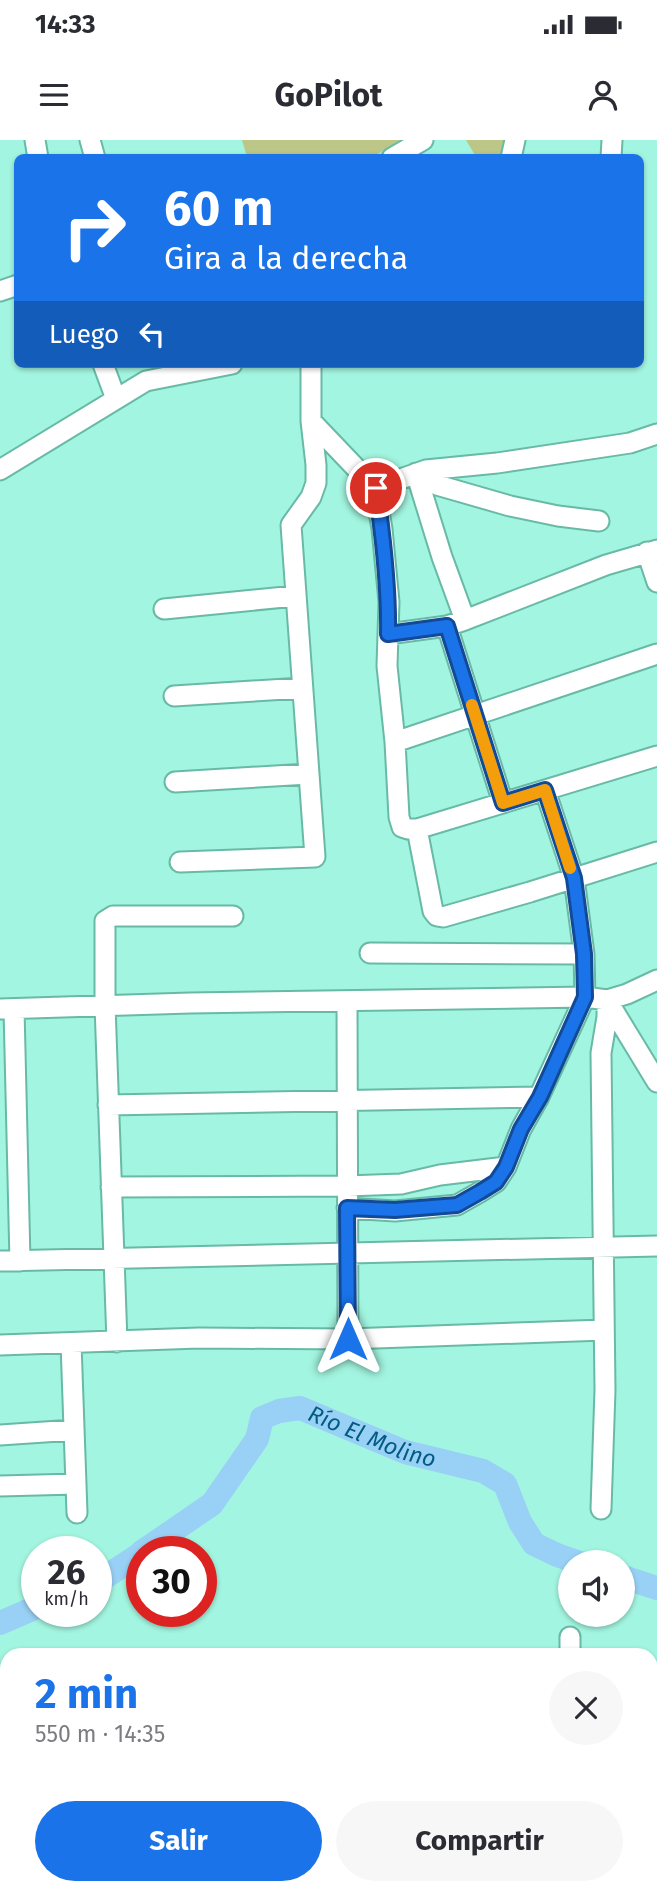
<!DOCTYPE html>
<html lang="es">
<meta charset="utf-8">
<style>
:root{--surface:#fff;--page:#f7f7f7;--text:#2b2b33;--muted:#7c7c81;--accent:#1a73e8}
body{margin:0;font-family:"Fira Sans",sans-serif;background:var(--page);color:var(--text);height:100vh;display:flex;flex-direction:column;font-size:26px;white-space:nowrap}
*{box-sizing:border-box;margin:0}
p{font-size:23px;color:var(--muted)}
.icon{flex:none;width:38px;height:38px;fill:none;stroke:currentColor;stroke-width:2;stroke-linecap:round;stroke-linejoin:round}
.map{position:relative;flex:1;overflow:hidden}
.details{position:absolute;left:0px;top:1508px;width:658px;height:247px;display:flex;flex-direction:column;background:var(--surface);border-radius:21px 21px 0 0;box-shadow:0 2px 5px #0004}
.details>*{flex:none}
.banner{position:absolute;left:14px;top:14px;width:630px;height:214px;border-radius:10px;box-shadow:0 2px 5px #0004;background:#1a73e8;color:#fff;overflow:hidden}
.controls{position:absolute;left:558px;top:1410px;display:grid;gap:14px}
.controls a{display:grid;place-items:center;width:77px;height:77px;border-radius:50%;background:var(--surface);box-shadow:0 2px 5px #0004;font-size:35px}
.speed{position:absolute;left:21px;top:1396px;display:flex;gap:14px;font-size:35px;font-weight:700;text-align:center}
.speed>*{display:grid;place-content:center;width:91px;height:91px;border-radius:50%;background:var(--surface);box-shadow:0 2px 5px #0004;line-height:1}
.speed small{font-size:18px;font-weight:400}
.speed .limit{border:10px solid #d22;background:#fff;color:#111}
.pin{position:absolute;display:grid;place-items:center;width:60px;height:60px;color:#fff;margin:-30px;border:4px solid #fff;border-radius:50%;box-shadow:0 2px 7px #0007}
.me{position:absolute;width:77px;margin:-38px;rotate:0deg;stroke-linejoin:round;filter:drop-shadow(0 0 5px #0008)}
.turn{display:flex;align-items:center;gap:24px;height:147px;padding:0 35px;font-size:32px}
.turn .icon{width:91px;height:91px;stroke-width:2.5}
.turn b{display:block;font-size:49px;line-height:60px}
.then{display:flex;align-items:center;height:66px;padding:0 35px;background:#0003;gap:14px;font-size:26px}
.round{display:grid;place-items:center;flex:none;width:74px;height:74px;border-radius:37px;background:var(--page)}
.headline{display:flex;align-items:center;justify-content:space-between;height:119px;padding:0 35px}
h1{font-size:42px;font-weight:700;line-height:52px;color:var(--accent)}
.button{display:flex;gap:14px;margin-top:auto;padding:14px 35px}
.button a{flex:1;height:80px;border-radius:42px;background:var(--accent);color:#fff;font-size:28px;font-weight:700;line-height:80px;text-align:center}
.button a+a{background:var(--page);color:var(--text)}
.status{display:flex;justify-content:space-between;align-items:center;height:49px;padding:0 35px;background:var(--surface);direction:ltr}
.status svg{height:19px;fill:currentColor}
header{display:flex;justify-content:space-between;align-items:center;height:91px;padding:0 35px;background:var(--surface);font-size:32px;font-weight:700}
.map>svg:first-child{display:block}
.green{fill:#bbc687}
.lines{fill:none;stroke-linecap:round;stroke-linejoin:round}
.river{stroke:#98d1f5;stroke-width:24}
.minor-casing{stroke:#68baa6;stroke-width:23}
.minor{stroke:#fff;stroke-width:19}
.route-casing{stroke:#114b97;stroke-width:18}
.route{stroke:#1a73e8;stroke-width:12}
.slow{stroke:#f59e0b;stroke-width:12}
.labels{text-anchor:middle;stroke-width:5;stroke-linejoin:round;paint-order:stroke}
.water-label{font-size:23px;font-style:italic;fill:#035b82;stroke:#beffee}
</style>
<div class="status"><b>14:33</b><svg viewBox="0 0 49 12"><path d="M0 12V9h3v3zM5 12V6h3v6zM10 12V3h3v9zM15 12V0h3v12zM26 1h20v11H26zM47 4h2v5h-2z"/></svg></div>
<header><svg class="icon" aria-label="menu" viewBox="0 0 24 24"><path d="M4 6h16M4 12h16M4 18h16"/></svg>GoPilot<svg class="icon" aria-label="person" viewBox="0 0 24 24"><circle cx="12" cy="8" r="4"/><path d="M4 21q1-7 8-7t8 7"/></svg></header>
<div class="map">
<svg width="657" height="1755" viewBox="0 0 657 1755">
<rect width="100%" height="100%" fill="#a2f5e0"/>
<path class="green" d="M242,0H400L373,17H247Z
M466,0H505L502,17H476Z"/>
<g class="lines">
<g class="river">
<path id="s1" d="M142,1412L212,1364L257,1299L262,1278L279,1271L300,1268L405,1312L483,1331L505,1344L520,1382L534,1404L557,1415L580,1423"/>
<path d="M623,1437L657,1448"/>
<path d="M96,1443L142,1413"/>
<path d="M0,1483L37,1467"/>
</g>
<g class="minor-casing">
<path id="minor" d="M35,0L38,18
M90,0L95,18
M392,18L423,0
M511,18L515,0
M611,18L612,0
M0,151L18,145
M103,224L116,259
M311,281L375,348L382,389L389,462L387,526L395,602L399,677L402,687L408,689H417L657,616
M0,330L146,241L232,224
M426,330L437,345L510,366L558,376L599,381
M416,333L442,417L465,480
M375,348L426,330L497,323L630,303L657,294
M647,412L657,442
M164,469L295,456
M447,486L503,663
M388,494L447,486L465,480L606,425L657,410
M174,556L302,548
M395,602L657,514
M175,642L308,634
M417,689L433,771L437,776L443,777L530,752L657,712
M180,722L315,717L291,385L311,357L316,343V325L311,281V224
M370,813L584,814
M607,860L657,942
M347,861L348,1199
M0,869L190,863L585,857L607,860L627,854L657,840
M14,869L20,1121
M108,965L539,957
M111,1047L347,1046L401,1044L440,1035L506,1027
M347,1068L395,1071L457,1065L480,1052L496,1042L506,1027L521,989L539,957L585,857L584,814L574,738L545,650
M0,1121L657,1106
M117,1202L105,865V781L113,776H233
M71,1203L77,1373
M0,1205L199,1198L348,1199L604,1190
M0,1295L74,1290
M0,1346L76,1344
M601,1369L605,1250L601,913L607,877V860
M570,1497V1516
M651,1650L657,1649
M563,1755L564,1748"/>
</g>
<use href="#minor" class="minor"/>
</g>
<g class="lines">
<g class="route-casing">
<path id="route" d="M348,1199L347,1068L395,1070L457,1065L480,1052L496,1042L506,1027L521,989L540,957L585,857L584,814L574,738L545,650L503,663L447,486L388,494C389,445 383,396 376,348"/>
</g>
<use href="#route" class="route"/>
<path class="slow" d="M472,565L503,663L545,650L570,728"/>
</g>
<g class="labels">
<g class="water-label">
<text dy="8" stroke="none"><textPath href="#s1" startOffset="303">Río El Molino</textPath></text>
</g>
</g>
</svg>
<div class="controls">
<a><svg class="icon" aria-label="sound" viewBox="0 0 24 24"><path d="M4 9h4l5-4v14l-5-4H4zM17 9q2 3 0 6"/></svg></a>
</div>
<div class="speed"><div>26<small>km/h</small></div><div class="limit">30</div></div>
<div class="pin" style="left:376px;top:348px;background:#d93025"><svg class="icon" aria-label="arrive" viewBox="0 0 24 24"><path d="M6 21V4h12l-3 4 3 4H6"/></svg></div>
<svg class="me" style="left:348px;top:1199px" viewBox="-20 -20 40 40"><path d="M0-17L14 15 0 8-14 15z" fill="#1a73e8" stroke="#fff" stroke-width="4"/></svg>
<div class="banner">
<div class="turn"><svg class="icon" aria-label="right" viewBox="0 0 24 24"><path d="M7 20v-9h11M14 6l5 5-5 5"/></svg><div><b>60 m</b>Gira a la derecha</div></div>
<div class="then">Luego<svg class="icon" aria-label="left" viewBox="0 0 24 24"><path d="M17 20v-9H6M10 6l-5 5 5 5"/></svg></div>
</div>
<section class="details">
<div class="headline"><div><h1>2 min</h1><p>550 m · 14:35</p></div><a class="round"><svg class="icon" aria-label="close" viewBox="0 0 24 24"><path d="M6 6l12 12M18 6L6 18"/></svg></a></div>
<div class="button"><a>Salir</a><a>Compartir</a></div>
</section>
</div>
